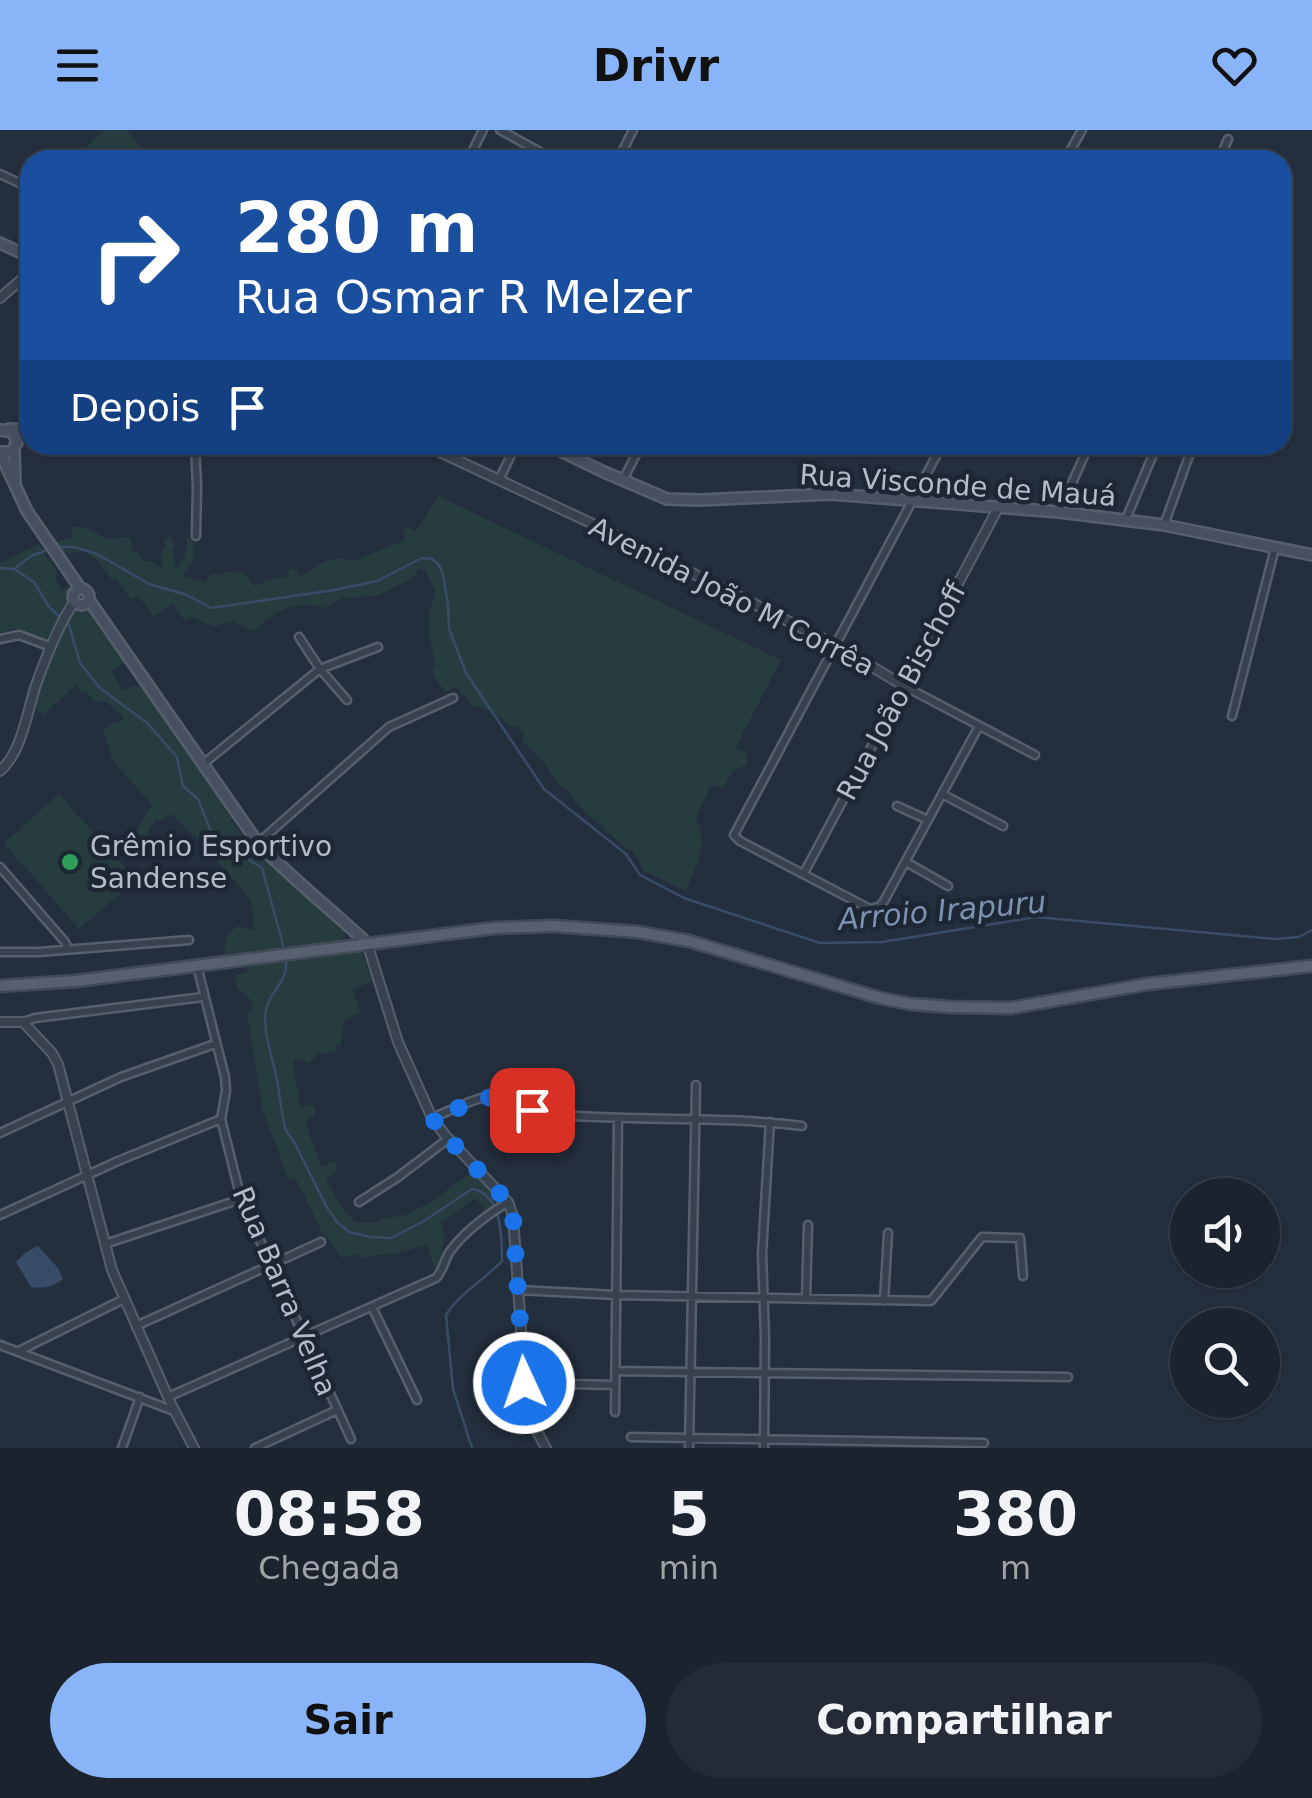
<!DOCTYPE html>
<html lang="pt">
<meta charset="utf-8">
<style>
:root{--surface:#1b232e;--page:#242b36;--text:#f1f3f6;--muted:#a0a4aa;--line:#39404a;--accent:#8ab4f8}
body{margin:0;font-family:"DejaVu Sans",sans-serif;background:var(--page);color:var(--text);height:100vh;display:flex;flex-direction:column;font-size:38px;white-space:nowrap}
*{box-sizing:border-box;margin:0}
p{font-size:32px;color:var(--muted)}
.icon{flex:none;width:55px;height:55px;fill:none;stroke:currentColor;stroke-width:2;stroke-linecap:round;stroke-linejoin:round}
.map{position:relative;height:1318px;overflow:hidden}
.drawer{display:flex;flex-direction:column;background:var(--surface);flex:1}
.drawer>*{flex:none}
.guide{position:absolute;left:20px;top:20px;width:1272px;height:305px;border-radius:30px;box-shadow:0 2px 8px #0004,0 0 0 2px var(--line);background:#1a4fa0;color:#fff;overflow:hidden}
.fabs{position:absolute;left:1170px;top:1048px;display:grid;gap:20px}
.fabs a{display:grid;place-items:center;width:110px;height:110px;border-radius:50%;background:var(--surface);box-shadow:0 2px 8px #0004,0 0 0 2px var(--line);font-size:50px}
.pin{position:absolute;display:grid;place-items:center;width:85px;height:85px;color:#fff;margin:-42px;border-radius:20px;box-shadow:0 5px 15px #0006}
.me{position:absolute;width:110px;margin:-55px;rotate:357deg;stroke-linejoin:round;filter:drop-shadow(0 0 8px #0008)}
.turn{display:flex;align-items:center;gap:35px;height:210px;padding:0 50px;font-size:45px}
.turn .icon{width:130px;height:130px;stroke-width:2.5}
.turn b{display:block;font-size:70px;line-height:85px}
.then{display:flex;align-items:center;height:95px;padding:0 50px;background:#0003;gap:20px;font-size:38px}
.eta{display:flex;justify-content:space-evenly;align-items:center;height:170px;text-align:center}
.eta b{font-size:60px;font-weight:600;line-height:70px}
.cta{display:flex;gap:20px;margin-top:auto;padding:20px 50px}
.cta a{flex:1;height:115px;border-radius:60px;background:var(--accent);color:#111;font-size:40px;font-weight:600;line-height:115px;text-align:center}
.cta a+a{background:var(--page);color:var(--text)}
header{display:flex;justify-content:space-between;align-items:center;height:130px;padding:0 50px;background:var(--accent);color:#111;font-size:45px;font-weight:600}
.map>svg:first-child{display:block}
.green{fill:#263c3f}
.water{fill:#394c67}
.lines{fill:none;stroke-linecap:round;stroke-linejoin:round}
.stream{stroke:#394c67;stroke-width:2.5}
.minor-casing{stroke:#565f6c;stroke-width:11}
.tertiary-casing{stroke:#565f6c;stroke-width:12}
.secondary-casing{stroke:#565f6c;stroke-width:14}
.primary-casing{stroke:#414a57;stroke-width:15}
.minor{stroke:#38414e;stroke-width:6}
.tertiary{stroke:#38414e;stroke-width:8}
.secondary{stroke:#465061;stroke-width:9}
.primary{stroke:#56606e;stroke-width:10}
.route{stroke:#1a73e8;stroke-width:18;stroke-dasharray:0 32.4}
.leisure-dot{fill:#2e9e5b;stroke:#1d2633;stroke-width:4}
.labels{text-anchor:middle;stroke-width:9;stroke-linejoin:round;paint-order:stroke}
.street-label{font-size:28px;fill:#b4bcc9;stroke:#1d2633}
.poi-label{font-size:28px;fill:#b4bcc9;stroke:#1d2633;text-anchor:start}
.water-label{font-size:30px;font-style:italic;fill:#7c92b1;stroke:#1d2633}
</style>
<header><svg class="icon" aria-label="menu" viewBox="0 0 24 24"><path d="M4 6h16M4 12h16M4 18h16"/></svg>Drivr<svg class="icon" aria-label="heart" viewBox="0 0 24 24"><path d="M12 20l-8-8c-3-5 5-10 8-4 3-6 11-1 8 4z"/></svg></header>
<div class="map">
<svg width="1312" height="1318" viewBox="0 0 1312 1318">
<rect width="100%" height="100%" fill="#242f3e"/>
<path class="green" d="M104,0H126L152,30H72Z
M438,366L781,530L736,617L747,623V634L731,643L724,658L710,656L696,689C709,713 695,738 686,761L644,741L633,721L625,718L583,680L571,664L557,653L540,627L522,611L524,604L517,597L510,596L494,582L473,576L456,557L445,562L435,547L432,537L436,536C429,509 425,488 436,461L425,440L419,439L413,448L377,466L342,468L326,478C290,469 280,480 253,501L231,491L214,497L192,487L185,491L172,473L154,486L138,466L131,469L116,449L112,450L98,431L84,421L63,424L55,412L71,408L73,397C93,395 96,408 111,409C117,409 122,407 128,407L132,412V421L138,422L144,431L152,432L163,439L160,423L165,418L164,409L170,407L175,415L172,419L175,429V438L184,429L188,407L194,411L193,433L182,446L205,452L209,445L215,443L220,445L226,442L243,441L254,456L269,450L287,447L289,440L294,438L300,446C320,436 328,423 353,431L400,412L406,406L403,401L407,397L413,401L417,400Z
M39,414L58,444L55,447L61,460L68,457V468L46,510L15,498L0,503V433Z
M85,479L93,486L125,532L111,541L122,560L141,554L235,687L231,690C244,709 261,727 278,742C298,759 339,780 346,806L336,811L225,824C223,810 227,804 238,796L254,800L252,776L249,768L199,710L171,684L163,690H156L149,700L147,708L143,711L136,703L147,681L153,676L113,631L103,600L113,593L121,592L124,588C120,582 112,578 107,572L93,571L87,562L82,564L76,555L43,585L34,576C46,544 55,510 74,482Z
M59,664L136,750L79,799L4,713Z
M360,819L373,851L353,859L360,882L344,891L341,915H336L335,922L318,924L308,933L294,929C293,947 299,960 300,977L314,975L316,979L314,985L305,991L321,1037L334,1031L337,1036L336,1042L326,1049L345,1082L356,1092L373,1093L382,1089L405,1085L429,1073L472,1042L503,1073L486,1081L475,1068L441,1093L445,1110C438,1121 445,1134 435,1145L428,1114L399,1123L374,1125L362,1129L356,1124L342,1128L322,1102L297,1051L288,1048L263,982L247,883L253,881C253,869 248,866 238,860L235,846L247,842V832Z"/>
<path class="water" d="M38,1116L58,1138L63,1149C52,1157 45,1159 31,1157L16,1132L25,1123Z"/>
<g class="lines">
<path class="stream" d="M57,417H74L97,424L149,454L187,465L211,478L334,460L377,451L422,428L432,429L439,435L443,445L448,475L449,499L466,543L544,659L626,724L640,745L684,768L820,813L882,812L1036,787L1274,809L1299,807L1312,800
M0,438L14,439L34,452L49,477L69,495L80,533L100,558L147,593L177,627L183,656L198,669L210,699L220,711L262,738L285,822
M14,439L31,426L50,419
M286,830C288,854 270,859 266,880C262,903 273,927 277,950C280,965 281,982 285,997C287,1005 288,1004 293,1010L326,1076L337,1092L349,1102L371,1107L391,1108L424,1091L472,1059C502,1063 502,1108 502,1131C484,1150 460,1163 446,1185L453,1259L472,1318"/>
<g class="minor-casing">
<path id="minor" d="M500,0L555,30
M468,30L483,0
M618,30L633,0
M1065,30L1082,0
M1219,30L1228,9
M0,44L30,58
M195,315L197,357L196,406
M942,315L734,705L740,711L870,779L880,776L884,771L979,596
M499,350L516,315
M623,350L641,315
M1059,382L1089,315
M1126,389L1157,315
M1164,395L1189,326L1195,315
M299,507L320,539L347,570
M0,509L19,505L51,517
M1232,586L1275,418
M203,634L320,539L378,517
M942,664L1003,696
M897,676L928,690
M258,713L389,597L453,568
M906,732L948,756
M0,737L65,812L68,819
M804,743L904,556L1035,625
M0,822H39L189,810
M197,836L225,947L226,961L221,989L241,1069L351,1309
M23,892L35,888L203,867
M432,988C452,980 477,966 498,965C515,965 530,982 548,984C633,992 718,985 802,996
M0,1003L121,947L215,914
M359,1072L398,1047L448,1009
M0,1085L118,1031L221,989
M105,1114L241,1069
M519,1160L616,1165L931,1171L982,1107L1020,1108L1023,1146
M806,1169L808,1095
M884,1171L888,1103
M372,1177L417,1270
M136,1196L321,1112
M0,1215L174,1281
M19,1221L124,1169
M615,1241L1068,1247
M525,1253L615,1255
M168,1267L436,1148C444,1140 444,1129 451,1120C466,1100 487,1085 508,1072
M615,1282L618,988
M631,1307L984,1313
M122,1318L140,1267
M255,1318L337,1280
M689,1318L696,955
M764,1318L765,1207L762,1124L770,992"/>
</g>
<g class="tertiary-casing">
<path id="tertiary" d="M0,168L30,142
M425,315L612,403L836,515L904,556L998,378
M0,641C23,621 27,580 37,552C47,524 58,496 74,472
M367,813L398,912L432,988L445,1005L508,1072L513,1086L526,1270L532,1292L546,1318
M0,892H23L52,923L58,934L112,1140L171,1274L194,1318"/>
</g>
<g class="secondary-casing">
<path id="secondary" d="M0,113L30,127
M9,299L30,300
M0,300L13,302L17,313L11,322H0
M548,315L604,342L667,369L700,370L831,364L1059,382L1164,395L1312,425
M14,320L15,353
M0,323L27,381L80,458
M73 467a8 8 0 1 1 16 0a8 8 0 1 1-16 0Z
M89,470L258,713C292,749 331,779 367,813"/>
</g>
<g class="primary-casing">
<path id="primary" d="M0,856L76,851L494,798L554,796L638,802L689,811L880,868L910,874L950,877L1011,878L1148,854L1312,836"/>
</g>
<use href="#minor" class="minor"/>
<use href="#tertiary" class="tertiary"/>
<use href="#secondary" class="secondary"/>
<use href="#primary" class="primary"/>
</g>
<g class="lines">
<path class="route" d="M524,1253L513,1086L508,1072L445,1005L432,988L482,969L500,965L532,980"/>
</g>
<circle class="leisure-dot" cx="70" cy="732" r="10"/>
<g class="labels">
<g class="street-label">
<text transform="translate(958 355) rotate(4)" y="10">Rua Visconde de Mauá</text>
<text transform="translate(732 466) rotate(27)" y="10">Avenida João M Corrêa</text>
<text transform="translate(901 561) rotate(-62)" y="10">Rua João Bischoff</text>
<text transform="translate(285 1161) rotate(67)" y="10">Rua Barra Velha</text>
</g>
<g class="poi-label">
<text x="90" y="726">Grêmio Esportivo<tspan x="90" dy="32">Sandense</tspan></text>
</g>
<g class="water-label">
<text transform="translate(942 781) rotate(-5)" y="10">Arroio Irapuru</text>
</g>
</g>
</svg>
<div class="fabs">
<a><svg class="icon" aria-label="sound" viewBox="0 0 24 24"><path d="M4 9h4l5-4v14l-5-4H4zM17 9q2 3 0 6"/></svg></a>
<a><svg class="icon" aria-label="search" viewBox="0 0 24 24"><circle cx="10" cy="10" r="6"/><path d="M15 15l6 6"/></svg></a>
</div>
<div class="pin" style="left:532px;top:980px;background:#d93025"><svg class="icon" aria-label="arrive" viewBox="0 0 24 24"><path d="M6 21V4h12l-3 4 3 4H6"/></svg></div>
<svg class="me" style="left:524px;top:1253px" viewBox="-20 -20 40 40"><circle r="17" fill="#1a73e8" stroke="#fff" stroke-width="3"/><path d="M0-11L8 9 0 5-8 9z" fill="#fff"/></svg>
<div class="guide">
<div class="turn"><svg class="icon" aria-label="right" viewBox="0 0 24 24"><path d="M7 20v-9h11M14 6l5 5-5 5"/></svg><div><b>280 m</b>Rua Osmar R Melzer</div></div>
<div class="then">Depois<svg class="icon" aria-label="arrive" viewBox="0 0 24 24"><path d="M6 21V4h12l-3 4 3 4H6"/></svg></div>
</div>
</div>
<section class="drawer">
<div class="eta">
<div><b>08:58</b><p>Chegada</p></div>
<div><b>5</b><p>min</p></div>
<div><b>380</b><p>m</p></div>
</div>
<div class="cta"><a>Sair</a><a>Compartilhar</a></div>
</section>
